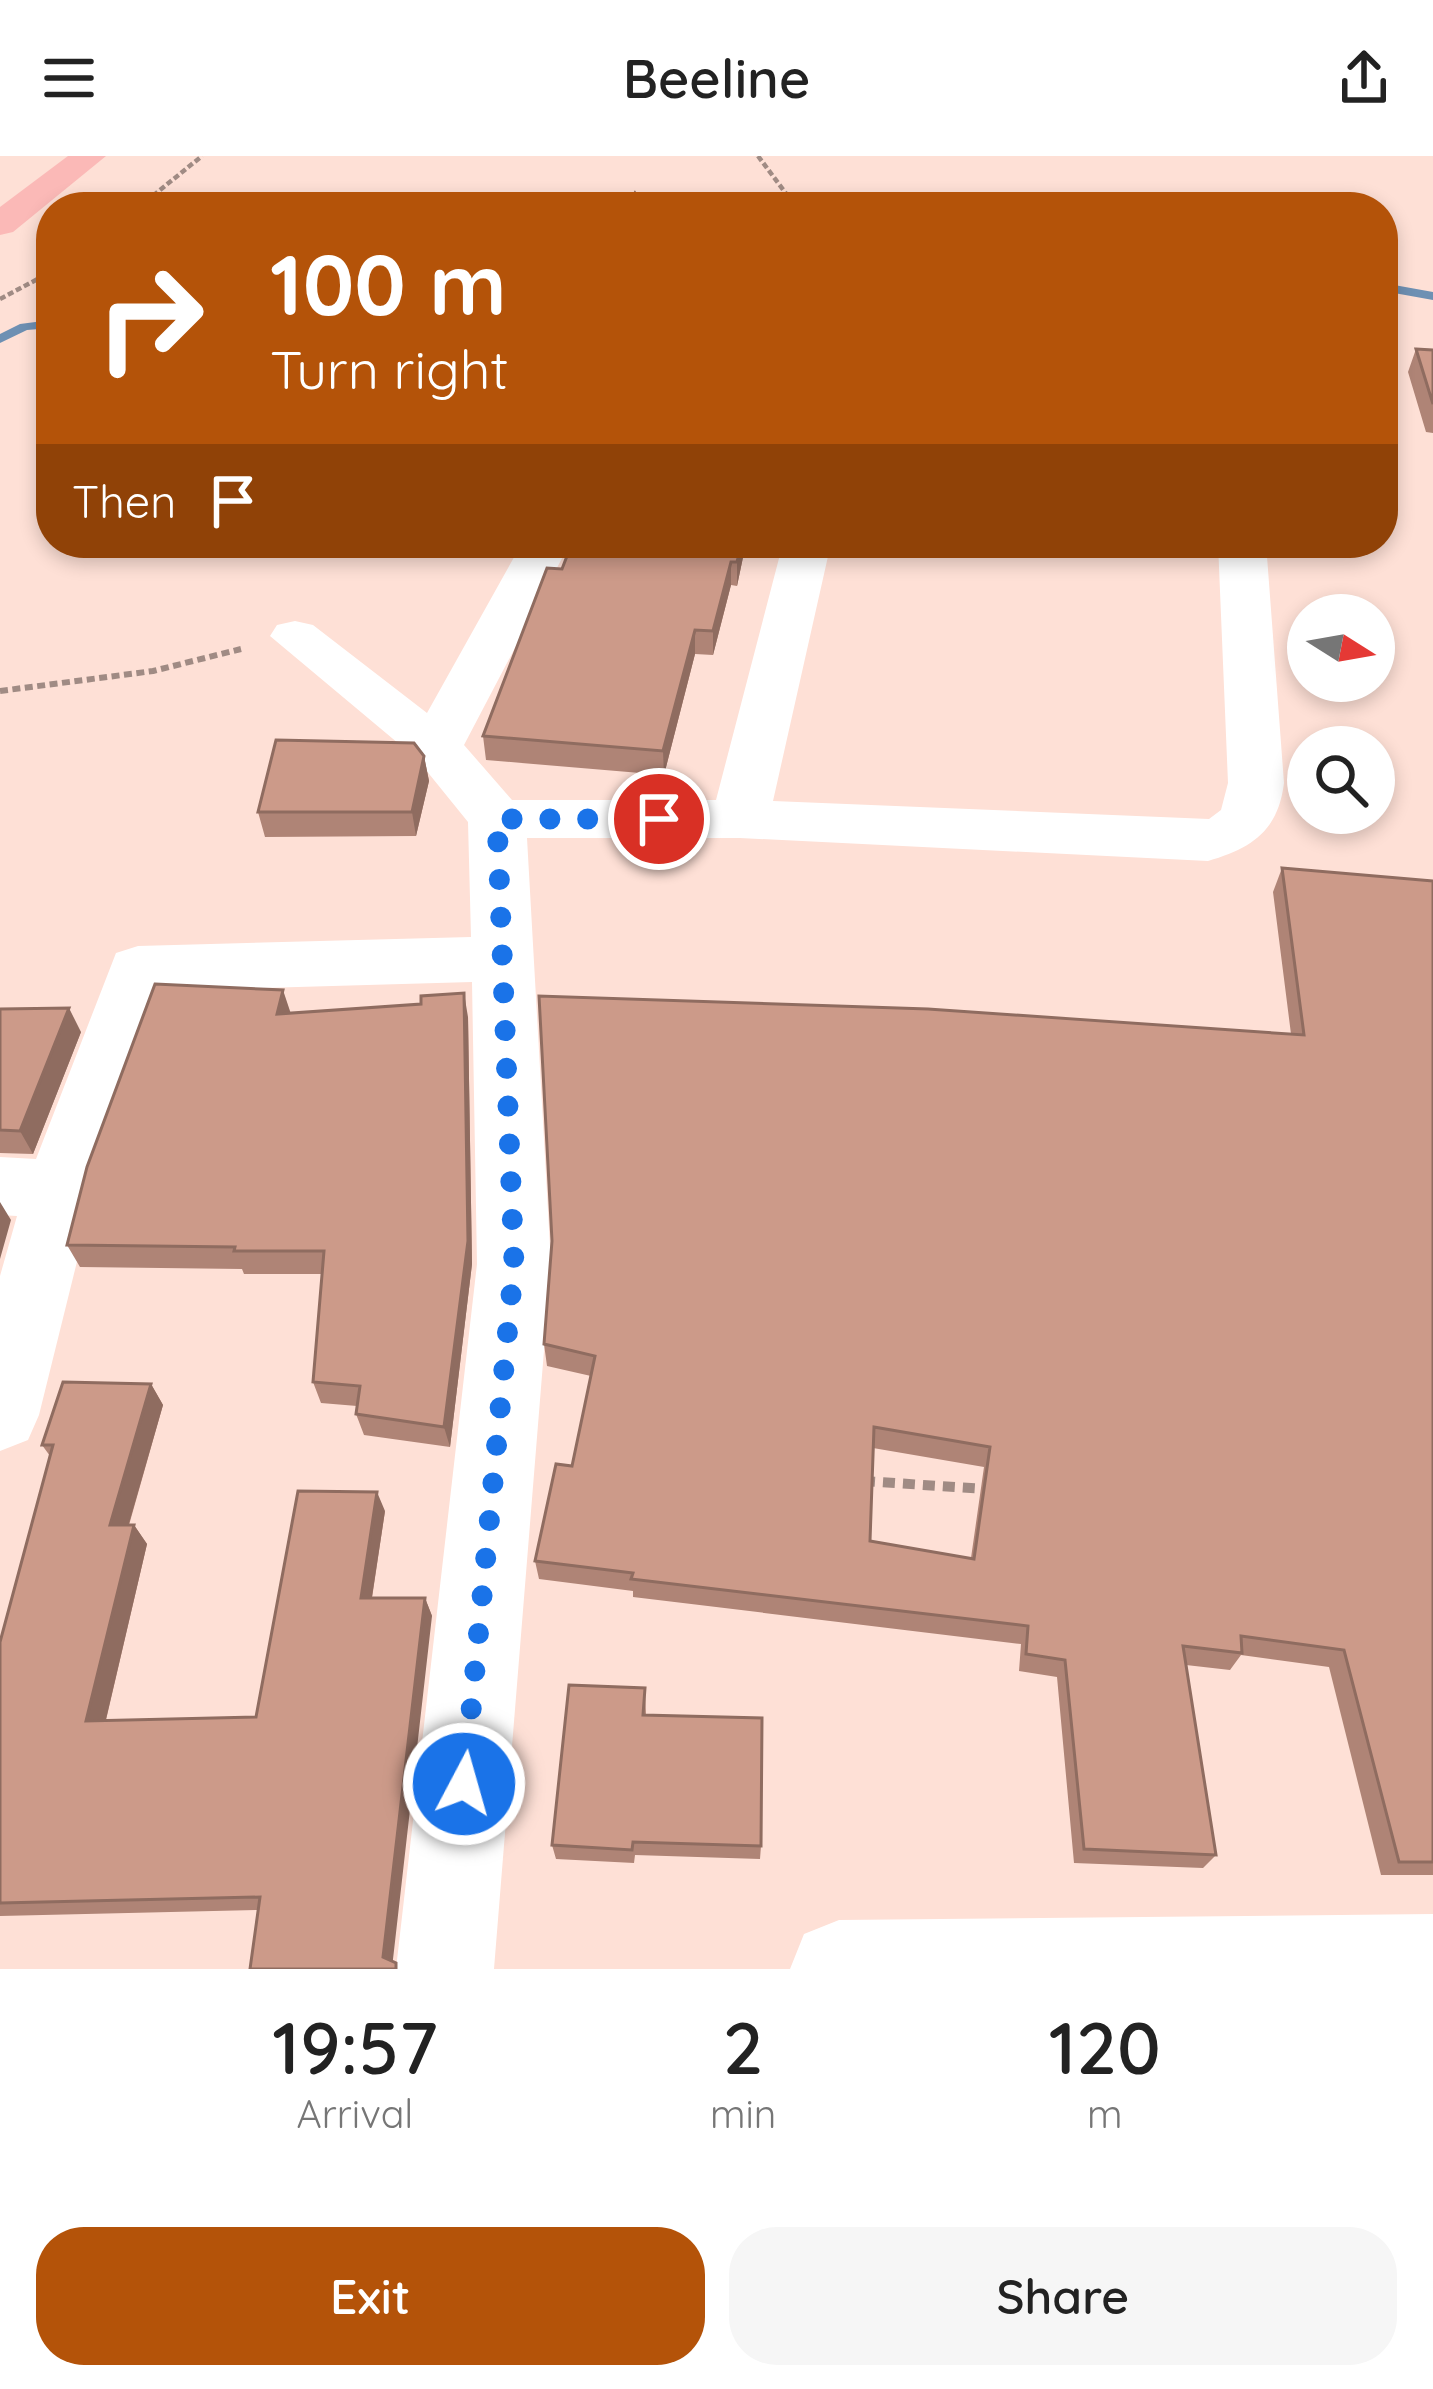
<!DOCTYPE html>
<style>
:root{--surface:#fff;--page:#f6f6f6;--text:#222;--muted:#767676;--accent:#b45309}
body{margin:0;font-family:Quicksand,sans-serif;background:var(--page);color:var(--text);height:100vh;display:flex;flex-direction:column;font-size:45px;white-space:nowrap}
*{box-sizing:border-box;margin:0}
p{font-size:39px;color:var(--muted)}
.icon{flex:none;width:66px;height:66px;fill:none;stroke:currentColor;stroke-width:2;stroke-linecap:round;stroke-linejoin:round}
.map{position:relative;height:1813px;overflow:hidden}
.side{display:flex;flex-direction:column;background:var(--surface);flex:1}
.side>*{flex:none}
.banner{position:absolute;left:36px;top:36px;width:1362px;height:366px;border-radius:48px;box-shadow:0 6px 18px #0003;background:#b45309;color:#fff;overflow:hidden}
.needle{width:78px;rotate:101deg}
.fabs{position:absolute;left:1287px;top:438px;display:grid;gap:24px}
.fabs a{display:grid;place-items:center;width:108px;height:108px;border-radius:50%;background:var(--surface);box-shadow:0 6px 18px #0003;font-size:60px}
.pin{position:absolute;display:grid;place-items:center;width:102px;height:102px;color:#fff;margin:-51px;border:6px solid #fff;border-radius:50%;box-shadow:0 3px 12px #0007}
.me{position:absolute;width:132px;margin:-66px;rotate:6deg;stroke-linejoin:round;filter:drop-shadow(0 0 9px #0008)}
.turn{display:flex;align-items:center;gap:42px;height:252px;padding:0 36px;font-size:54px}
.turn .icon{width:156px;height:156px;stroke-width:2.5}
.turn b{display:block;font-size:84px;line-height:102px}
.then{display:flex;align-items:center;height:114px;padding:0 36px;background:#0003;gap:24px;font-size:45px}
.eta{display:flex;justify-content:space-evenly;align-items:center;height:204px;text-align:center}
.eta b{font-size:72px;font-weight:600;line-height:84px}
.primary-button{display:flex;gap:24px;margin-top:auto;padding:24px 36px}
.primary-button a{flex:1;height:138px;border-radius:48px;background:var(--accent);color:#fff;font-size:48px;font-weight:600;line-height:138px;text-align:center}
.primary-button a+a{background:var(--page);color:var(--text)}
header{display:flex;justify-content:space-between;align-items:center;height:156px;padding:0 36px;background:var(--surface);font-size:54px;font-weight:600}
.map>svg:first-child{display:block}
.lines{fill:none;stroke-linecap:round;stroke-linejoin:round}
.stream{fill:#6e90b3;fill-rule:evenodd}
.path-far2{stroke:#a08b84;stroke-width:4.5;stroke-dasharray:6 3;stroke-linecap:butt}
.path-far1{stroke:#a08b84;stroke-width:6;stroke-dasharray:8 4.5;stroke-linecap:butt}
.path{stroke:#a08b84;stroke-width:10;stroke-dasharray:12 8;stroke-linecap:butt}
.minor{fill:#fff;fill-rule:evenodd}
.major{fill:#fbb9b7;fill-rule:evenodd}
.wall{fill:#af8476;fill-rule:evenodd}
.shaded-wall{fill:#8f6c60}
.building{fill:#cc9a89;stroke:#8f6c60;stroke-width:3;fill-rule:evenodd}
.route{stroke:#1a73e8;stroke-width:21;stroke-dasharray:0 37.8}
</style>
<header><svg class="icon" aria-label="menu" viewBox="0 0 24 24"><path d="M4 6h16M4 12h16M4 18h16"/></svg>Beeline<svg class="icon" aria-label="share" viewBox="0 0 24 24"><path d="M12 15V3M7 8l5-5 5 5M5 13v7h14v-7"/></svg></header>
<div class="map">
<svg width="1433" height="1813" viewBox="0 0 1433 1813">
<rect width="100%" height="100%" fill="#fee0d6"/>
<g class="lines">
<path class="stream" d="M745,39L776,43L780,51L745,45L674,51Z
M1383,127L1433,136V144L1383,135Z
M51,164V172L27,174L0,187V178L20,168Z"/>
<path class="path-far2" d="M758,0L796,51
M139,51L202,0
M0,143L51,116"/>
<path class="path-far1" d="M0,535L153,515L241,493"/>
<path class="path" d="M863,1325L986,1333"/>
<path class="minor" d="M522,387H570L464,589L512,644H716L783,387H831L773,645L1209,663L1221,654L1228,627L1218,387H1266L1284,627C1278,675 1252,692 1208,705L740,682H527L551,1108L494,1813H396L477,1108L472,826L162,835L95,1033L39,1259L28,1284L0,1295V1120L17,1060L0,1059V1001L36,1003L116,797L138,790L471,781L468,666L417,603L270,480L277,469L295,465L313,469L427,557Z
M1433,1758V1813H790L804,1778L839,1764Z"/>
<path class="major" d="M68,0H106L13,76L0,79V51Z"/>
</g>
<path class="wall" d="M1416,193L1433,194V277L1426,276L1408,216Z
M746,387L737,430L731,429L713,499L695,498L664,619L486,604L483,580L562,413Z
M1273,387H1329L1328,391Z
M424,600L429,625L416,680L265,681L258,656Z
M1282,712L1433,725V1719H1381L1329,1511L1241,1499L1230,1514L1186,1509L1216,1699L1203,1712L1074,1707L1057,1521L1019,1515L1021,1488L633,1441V1435L539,1423L535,1405L572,1310L591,1220L547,1210L544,1188L1291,878L1273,736ZM873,1292L984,1311L971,1402L870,1385Z
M0,853L81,876L33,998L0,997Z
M290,857L468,861L472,1108L450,1291L364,1279L356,1258L357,1250L321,1247L313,1226L322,1118H244L242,1113L80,1111L67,1089Z
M151,1228L163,1249L129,1369H134L147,1388L106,1564L256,1561L385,1355L372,1442H425L432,1460L259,1754L0,1760V1486L50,1300L42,1289Z
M645,1532L646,1559L761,1690L760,1703L635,1699L634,1707L556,1703L552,1689Z"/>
<path class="shaded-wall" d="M742,387H746L737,430V406Z
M731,406V429L713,499V475Z
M695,474V498L664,619L663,595Z
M424,600L429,625L416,680L412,656Z
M283,834L291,858H277Z
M464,837L468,861L472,1108L450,1291L444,1271Z
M69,852L81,876L33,998L20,975Z
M0,1046L11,1064L0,1103Z
M151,1228L163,1249L123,1388L110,1369Z
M377,1336L385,1355L369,1460L361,1442Z
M134,1369L147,1388L102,1580L86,1565Z
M425,1442L432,1460L392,1812L383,1801Z"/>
<path class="building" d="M635,37L645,51H627Z
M1416,193L1433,194V248Z
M572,387H742L737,406H731L713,475L695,474L663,595L483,580L547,412L562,413Z
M276,584L414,587L424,600L412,656H258Z
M1282,712L1433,725V1706H1399L1344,1494L1241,1480L1242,1497L1183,1490L1216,1699L1084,1693L1065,1504L1026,1498L1028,1470L631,1423L633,1417L535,1405L556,1308L572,1310L595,1200L544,1188L552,1085L539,840L928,853L1304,879ZM874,1271L990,1291L974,1403L870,1385Z
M155,828L283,834L277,858L421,848V840L464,837L468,1085L444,1271L356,1258L360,1230L313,1226L324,1095H234L235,1091L67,1089L87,1011Z
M69,852L20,975L0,974V853Z
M63,1226L151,1228L110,1369H134L86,1565L256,1561L298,1335L377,1336L361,1442H425L383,1801L396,1807V1813H250L260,1741L0,1747V1486L53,1289H42Z
M569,1529L645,1532L643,1559L762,1562L761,1690L633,1686L632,1694L552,1689Z"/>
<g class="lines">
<path class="route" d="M464,1628L514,1108L497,663H659"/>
</g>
</svg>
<div class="fabs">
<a><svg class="needle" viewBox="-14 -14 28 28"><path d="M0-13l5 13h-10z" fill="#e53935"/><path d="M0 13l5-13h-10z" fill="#767676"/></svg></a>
<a><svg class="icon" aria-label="search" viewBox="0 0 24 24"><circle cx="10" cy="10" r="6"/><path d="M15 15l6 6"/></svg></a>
</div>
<div class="pin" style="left:659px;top:663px;background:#d93025"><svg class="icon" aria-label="arrive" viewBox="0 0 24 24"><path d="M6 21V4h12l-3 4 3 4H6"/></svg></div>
<svg class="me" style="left:464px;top:1628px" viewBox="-20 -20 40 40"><circle r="17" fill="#1a73e8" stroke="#fff" stroke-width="3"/><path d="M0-11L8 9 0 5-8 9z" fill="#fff"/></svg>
<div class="banner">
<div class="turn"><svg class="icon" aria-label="right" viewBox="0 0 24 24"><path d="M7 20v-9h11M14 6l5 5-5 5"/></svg><div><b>100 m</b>Turn right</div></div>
<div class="then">Then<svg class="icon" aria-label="arrive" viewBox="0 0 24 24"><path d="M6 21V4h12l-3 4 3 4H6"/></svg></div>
</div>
</div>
<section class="side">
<div class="eta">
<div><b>19:57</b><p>Arrival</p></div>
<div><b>2</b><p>min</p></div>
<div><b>120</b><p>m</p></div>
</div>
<div class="primary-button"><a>Exit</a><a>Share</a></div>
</section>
